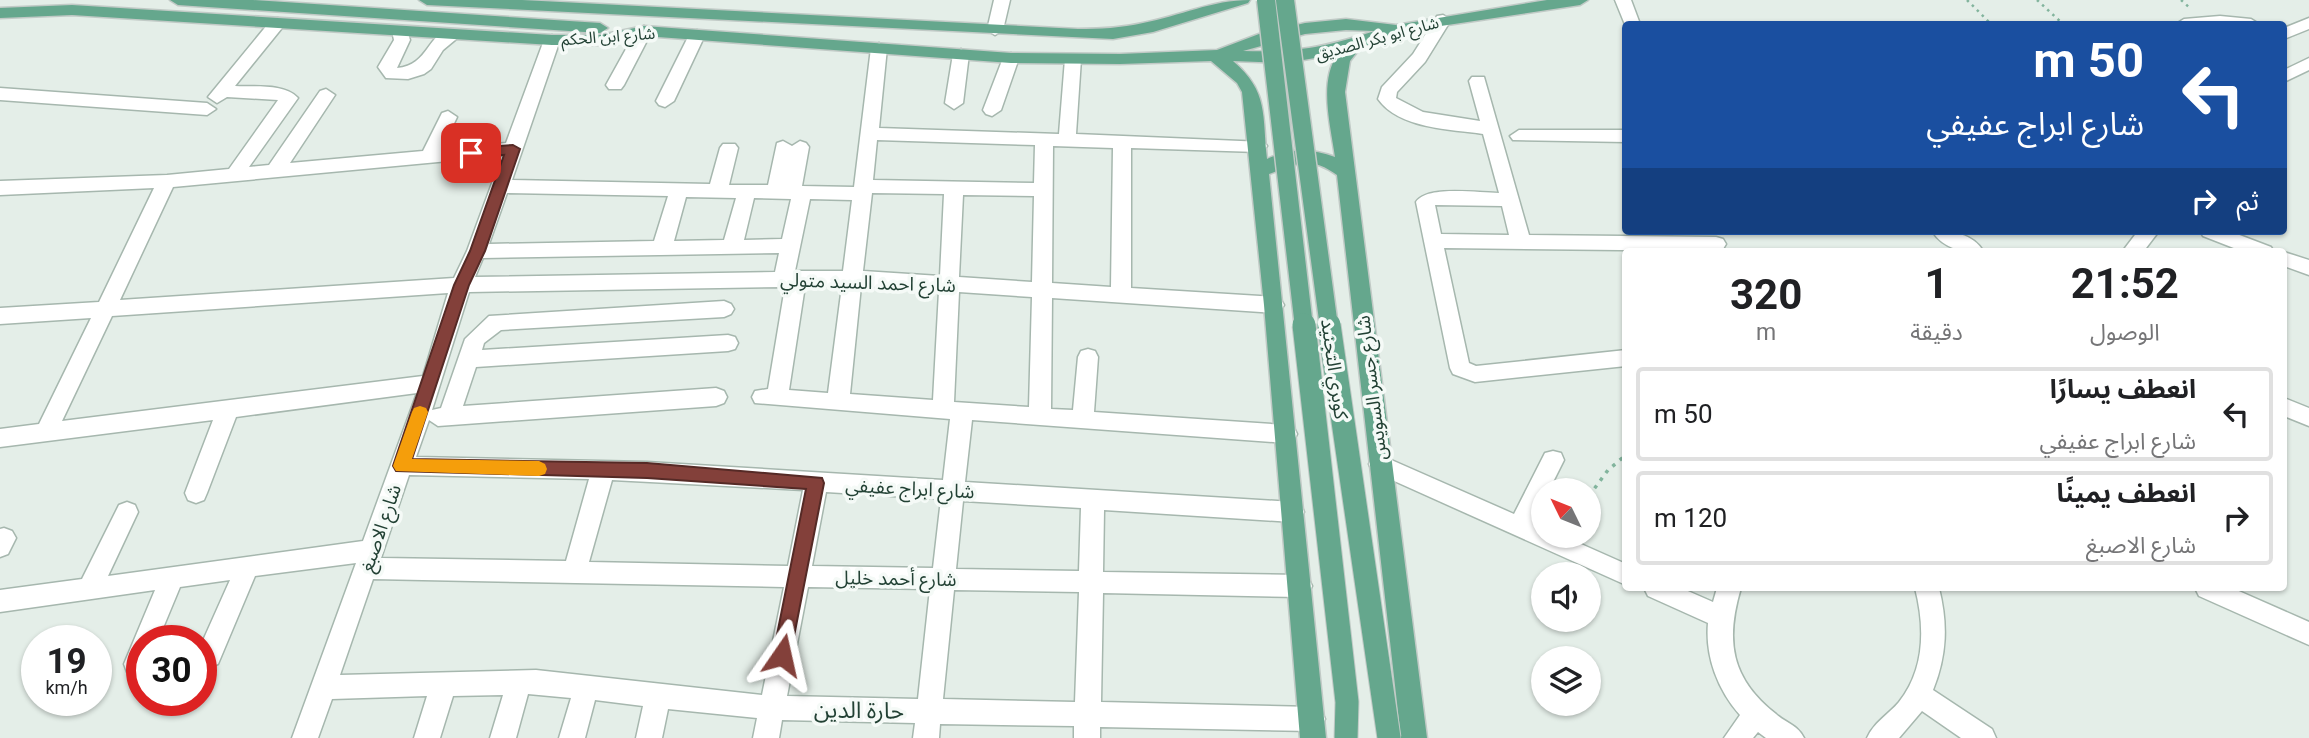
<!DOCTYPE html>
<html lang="ar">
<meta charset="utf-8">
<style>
:root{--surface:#fff;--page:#f2f2f2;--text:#202124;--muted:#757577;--line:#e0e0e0}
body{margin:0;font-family:Roboto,"Noto Sans Arabic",sans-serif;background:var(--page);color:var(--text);direction:rtl;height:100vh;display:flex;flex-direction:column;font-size:26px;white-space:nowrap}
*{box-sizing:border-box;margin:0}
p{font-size:23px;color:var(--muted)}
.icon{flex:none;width:38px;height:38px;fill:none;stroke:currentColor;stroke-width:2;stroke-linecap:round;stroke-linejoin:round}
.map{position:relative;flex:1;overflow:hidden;direction:ltr}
.details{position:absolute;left:1622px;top:248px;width:665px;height:343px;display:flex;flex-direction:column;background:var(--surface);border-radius:7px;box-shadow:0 2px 5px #0004;direction:rtl}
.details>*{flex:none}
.hud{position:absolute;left:1622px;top:21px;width:665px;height:214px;border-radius:7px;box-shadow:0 2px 5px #0004;direction:rtl;background:#1a4fa0;color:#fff;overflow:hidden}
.needle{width:46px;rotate:313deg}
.tools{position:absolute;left:1531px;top:478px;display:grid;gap:14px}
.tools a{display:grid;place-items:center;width:70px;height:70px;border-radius:50%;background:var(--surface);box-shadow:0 2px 5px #0004;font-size:35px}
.speed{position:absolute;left:21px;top:625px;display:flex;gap:14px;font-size:35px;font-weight:700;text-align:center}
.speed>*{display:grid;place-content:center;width:91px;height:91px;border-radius:50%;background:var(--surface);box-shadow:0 2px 5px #0004;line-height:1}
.speed small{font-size:18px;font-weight:400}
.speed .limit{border:10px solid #d22;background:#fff;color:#111}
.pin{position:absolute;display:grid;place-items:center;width:60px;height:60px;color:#fff;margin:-30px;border-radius:14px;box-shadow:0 4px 10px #0006}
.me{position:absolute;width:77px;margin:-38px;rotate:11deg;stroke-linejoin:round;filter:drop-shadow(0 0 5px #0008)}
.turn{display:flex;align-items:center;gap:24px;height:147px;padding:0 28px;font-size:32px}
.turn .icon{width:91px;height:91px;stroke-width:2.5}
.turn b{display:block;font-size:49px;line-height:60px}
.then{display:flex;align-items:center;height:66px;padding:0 28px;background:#0003;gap:14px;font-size:26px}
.eta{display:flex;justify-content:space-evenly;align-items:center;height:119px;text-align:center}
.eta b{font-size:42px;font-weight:700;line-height:49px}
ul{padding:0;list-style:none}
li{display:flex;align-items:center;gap:21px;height:94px;margin:0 14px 10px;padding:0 14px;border:4px solid var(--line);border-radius:7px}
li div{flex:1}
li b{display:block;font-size:26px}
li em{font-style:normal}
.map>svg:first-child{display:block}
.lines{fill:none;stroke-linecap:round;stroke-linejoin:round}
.minor-casing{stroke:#a6b7ae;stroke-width:3}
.major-casing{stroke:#c1cac6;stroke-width:3}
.path-far1{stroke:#82b49d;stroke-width:2.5;stroke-dasharray:2.5 4.5;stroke-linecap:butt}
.path{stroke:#82b49d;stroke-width:3.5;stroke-dasharray:3.5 6;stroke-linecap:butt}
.minor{fill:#fff;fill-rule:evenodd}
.major{fill:#65a78d;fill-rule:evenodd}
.major-bridge-far1-casing{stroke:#c1cac6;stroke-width:21;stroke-linecap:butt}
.major-bridge-casing{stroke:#c1cac6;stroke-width:25;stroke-linecap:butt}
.major-bridge-far1{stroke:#65a78d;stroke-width:18}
.major-bridge{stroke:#65a78d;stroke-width:23}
.route{fill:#83403a;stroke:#552a26;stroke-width:2}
.slow{fill:#f59e0b}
.labels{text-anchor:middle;stroke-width:7;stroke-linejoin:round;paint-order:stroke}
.far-street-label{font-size:16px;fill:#224134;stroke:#f5faf7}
.street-label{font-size:19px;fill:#224134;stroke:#f5faf7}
.near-street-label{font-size:23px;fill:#224134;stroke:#f5faf7}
</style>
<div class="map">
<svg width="2309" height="738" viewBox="0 0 2309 738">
<rect width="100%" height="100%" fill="#e4eee8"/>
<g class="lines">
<g class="minor-casing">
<path id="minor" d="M994,0H1010L1003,30L995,35L987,30Z
M1615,0H1631L1640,24H1626V27Z
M1443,15L1451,20L1425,62L1397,92L1396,98L1423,112L1480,121L1469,81L1472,77H1484L1529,235L1716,237L1723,239L1726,244L1723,249L1716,251L1444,248L1469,363L1476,366L1626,350V366L1475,382L1453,374L1450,368L1416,202C1427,185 1479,193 1499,193L1483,134C1451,129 1399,129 1378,99L1382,87L1413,54L1437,16ZM1435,205L1502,206L1509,235L1441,234Z
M2220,16L2251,19L2259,24H2176L2184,19Z
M278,18L286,23L235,86C254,87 285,83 298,98L249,167L269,165L320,91L326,89L335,95L290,163L423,151L442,113L448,111L457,117L442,149L506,143L544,40L552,35L560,40L512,180L710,184L720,148L723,144H735L738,148L729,185H768L777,143L783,141L792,146L800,141L806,143L809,147L802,186L854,187L871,48L879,43L887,48L879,128L1059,134L1065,59L1073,54L1081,59L1076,134L1264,142L1267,146L1264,150L1258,152L1131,148V288L1274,297L1281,300L1284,305L1281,310L1274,313L1052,298L1051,409L1073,410L1078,357L1081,351L1088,349L1095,351L1098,357L1094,412L1286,425L1294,428L1297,434L1294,440L1286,443L972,420L965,482L1293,502L1301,505L1304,512L1301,519L1293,522L1104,510L1103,572L1300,575L1308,578L1312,586L1308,594L1300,597L1103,593L1101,702L1312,707L1321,710L1325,719L1321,728L1312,731L1100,727V738H1074V726L940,724L939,738H913L915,723L782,720L779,738H753L757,718L668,709L662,738H636L643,706L595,700L585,738H559L571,698L528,694L516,738H490L503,695L453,696L440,738H414L427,696L332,699L318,738H292L356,563L255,576L218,664L209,667L201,665V645L230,580L180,587L158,640H142V673L136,676L127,672L124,664L155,590L0,612V590L82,579L119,505L127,502L135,505L138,512L108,576L363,541L417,393L236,417L207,493L204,500L196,503L188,500L185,493L213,420L0,447V429L39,424L91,318L0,324V308L99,302L154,188L0,195V181L167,175L229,169L278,100L227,97L217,103L208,97L272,19ZM877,140L1035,145L1034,183L873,180ZM1053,146L1113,148L1111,287L1052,283ZM502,156L467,251L454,278L120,300L173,187ZM507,193L668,196L654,241L489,244ZM872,193L944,194L940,276L863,271ZM963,195L1034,196L1032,282L959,277ZM686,197L736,198L724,240L674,241ZM754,198L791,199L782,239L744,240ZM810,199L852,200L843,271H795ZM779,253L775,272L475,277L483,258ZM805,286H842L828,393L789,390ZM861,286L939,291L933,400L850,394ZM785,287L768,389L755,391L752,397L755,403L950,419L943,480L647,462L416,457L429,420L438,426L716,406L724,403L727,397L724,391L716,388L463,406L476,367L728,351L735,349L738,343L735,337L728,335L482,350L484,343L501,330L724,317L731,314L734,309L731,304L724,301L489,316L465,339L441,408L432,410L469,292ZM959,292L1032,297L1029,407L954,402ZM448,293L423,376L62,421L112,316ZM409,475L589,479L566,561L381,558ZM612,480L803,490L788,566L589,562ZM826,492L941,499L933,568L812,566ZM963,501L1081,508L1079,571L956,569ZM373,579L784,587L762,695L536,670L340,675ZM808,587L930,589L918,699L787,696ZM954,590L1079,592L1075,702L943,699Z
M2309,18V29L2284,39V28Z
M400,26L406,27L410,40L397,68C432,66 428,23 459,31L461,35L443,50L431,69L424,74L408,79L386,78L378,67L394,40L392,31Z
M644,26L652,31L624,85L621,89H609L606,85L636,31Z
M697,30L705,35L674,101L665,107L659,105L656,101L689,35Z
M961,49L969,54L963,103L954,109L945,103L953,54Z
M1011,53L1019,58L1001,110L992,116L986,114L983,110L1003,58Z
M2309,58V70L2284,82V70Z
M0,88L207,103L216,109L207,115L0,100Z
M1519,130H1626V142L1513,140L1510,136Z
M1932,231C1951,231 1973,233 1984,252C1964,252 1944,250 1932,231Z
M2138,231H2159L2143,252H2122Z
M2200,231H2229L2271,247L2274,252H2244L2203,236Z
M2283,252H2284L2309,260V275L2284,266Z
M2284,398L2309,408V426L2284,416Z
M1553,451L1561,453L1564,460L1549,490H1544V501L1533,522L1544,527V536H1563L1626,564V585L1372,471L1369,464L1372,457L1380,455L1514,514L1545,453Z
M4,528L12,531L16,538L8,554L0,557V529Z
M1644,588H1681L1713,602L1717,588H1741C1725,641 1731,679 1776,714C1786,723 1798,725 1804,738H1766L1758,732L1753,738H1724L1740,715C1718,690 1705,657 1708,623L1648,596Z
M1915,588H1939C1948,624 1947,655 1933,690L1992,729L1996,738H1961L1922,711L1899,738H1867C1873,723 1889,714 1899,702C1925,669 1925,627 1915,588Z
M2195,588H2232L2309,622V645L2199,596Z"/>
</g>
<g class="major-casing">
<path id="major" d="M170,0H253L600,23L608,28L600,33L178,5Z
M419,0H522L1078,29C1100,29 1121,28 1143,23C1180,16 1212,0 1250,0L1248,3L1153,32L1113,39L427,5Z
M1547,0H1588L1580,5L1414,30L1361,47L1350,61L1345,92L1427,738H1401L1337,175C1309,155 1298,164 1269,174L1326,738H1300L1264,305L1242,92L1237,83L1211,61L1120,64L1011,63L644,36L601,45H552L72,15L0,18V8L72,5L552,35H601L644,26L1011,53L1120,54L1217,50L1259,34L1305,23L1346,19L1396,25ZM1346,30L1375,31C1326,47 1295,53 1243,51L1305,34ZM1338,54C1318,81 1331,127 1335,157C1311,148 1290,148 1267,159C1262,115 1269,92 1233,61L1286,63Z"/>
</g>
<path class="path-far1" d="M1967,0L1991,24
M2037,0L2063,24
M2181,0L2191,9"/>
<path class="path" d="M1589,496L1608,470L1626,455"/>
<use href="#minor" class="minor"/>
<use href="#major" class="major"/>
<g class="major-bridge-far1-casing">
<path id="major-bridge-far1" d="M1266,0L1304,327
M1285,0L1329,327"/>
</g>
<g class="major-bridge-casing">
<path id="major-bridge" d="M1304,325L1347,702L1346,738
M1329,325L1389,738"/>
</g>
<use href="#major-bridge-far1" class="major-bridge-far1"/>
<use href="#major-bridge" class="major-bridge"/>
</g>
<path class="route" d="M513,145L520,149L485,251L469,285L412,459L647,463L822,478L824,483L789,662L782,664L776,662L773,655L806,489L647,478L396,471L393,466L454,285L470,251L504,155L471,158L464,153L471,148Z"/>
<path class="slow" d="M420,406L426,408L428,412L412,459L539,461L545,464L547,469L545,474L539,476L396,471L393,466L412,412L414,408Z"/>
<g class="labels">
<g class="far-street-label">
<text transform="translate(608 36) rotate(-4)" y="6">شارع ابن الحكم</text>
<text transform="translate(1377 38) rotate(-15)" y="6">شارع ابو بكر الصديق</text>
</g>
<g class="street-label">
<text transform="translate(868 282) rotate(2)" y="7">شارع احمد السيد متولي</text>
<text transform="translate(1335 369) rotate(82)" y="7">كوبري التجنيد</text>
<text transform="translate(1371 388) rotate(-97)" y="7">شارع جسر السويس</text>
<text transform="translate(910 488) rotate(3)" y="7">شارع ابراج عفيفي</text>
<text transform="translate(380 528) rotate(-71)" y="7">شارع الاصبغ</text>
<text transform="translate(896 578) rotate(1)" y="7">شارع أحمد خليل</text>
</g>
<g class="near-street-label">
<text transform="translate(859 710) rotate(1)" y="8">حارة الدين</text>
</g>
</g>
</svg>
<div class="tools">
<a><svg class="needle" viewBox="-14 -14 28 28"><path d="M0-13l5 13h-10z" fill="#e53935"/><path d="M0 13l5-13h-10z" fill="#757577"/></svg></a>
<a><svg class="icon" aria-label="sound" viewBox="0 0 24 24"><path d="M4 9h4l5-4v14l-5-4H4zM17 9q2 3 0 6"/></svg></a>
<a><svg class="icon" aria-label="layers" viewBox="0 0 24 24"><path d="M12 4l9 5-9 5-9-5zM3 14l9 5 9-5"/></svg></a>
</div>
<div class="speed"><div>19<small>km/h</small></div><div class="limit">30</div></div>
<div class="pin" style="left:471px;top:153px;background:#d93025"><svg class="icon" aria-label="arrive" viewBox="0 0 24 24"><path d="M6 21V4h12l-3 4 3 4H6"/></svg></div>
<svg class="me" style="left:782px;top:655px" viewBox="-20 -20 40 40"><path d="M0-17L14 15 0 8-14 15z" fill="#83403a" stroke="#fff" stroke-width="4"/></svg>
<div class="hud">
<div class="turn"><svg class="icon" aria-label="left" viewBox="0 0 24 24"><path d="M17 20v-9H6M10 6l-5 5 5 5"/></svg><div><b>50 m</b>شارع ابراج عفيفي</div></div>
<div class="then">ثم<svg class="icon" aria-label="right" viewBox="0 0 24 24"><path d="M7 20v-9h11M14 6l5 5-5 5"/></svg></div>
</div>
<section class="details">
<div class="eta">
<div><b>21:52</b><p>الوصول</p></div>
<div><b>1</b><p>دقيقة</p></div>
<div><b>320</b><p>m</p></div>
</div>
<ul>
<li><svg class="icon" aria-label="left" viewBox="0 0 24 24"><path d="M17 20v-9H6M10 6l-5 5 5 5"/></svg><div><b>انعطف يسارًا</b><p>شارع ابراج عفيفي</p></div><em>50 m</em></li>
<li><svg class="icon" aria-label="right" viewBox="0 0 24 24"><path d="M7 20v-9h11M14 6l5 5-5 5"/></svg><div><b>انعطف يمينًا</b><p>شارع الاصبغ</p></div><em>120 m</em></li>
</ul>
</section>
</div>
